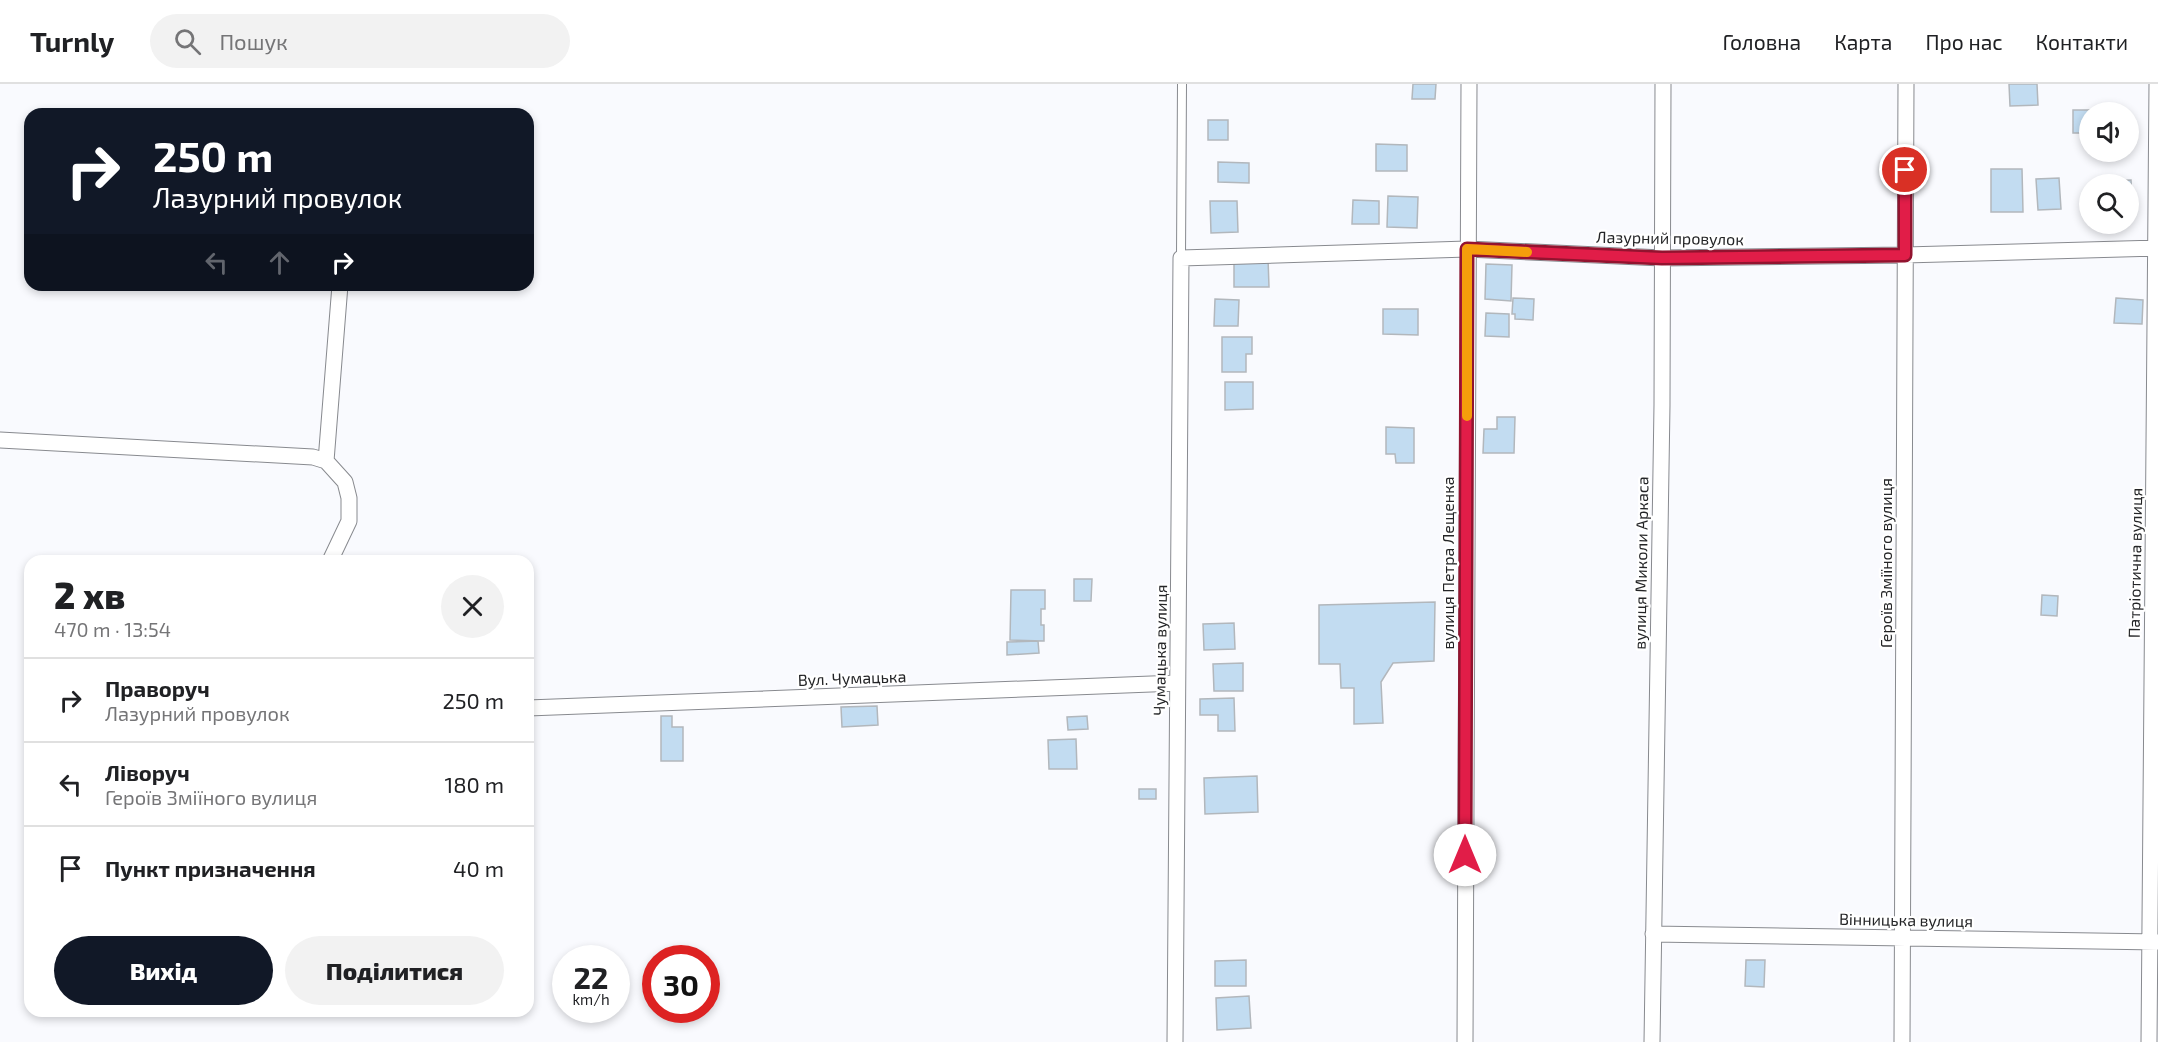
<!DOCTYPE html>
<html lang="uk">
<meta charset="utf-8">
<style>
:root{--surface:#fff;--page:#f2f2f2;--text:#202124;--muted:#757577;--line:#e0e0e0;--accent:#111827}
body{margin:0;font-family:"Exo 2",sans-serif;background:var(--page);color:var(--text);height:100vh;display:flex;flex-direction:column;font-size:22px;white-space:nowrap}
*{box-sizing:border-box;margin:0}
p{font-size:20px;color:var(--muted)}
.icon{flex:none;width:33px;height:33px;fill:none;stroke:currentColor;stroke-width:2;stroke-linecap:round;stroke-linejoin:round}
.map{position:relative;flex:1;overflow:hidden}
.drawer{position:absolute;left:24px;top:471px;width:510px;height:462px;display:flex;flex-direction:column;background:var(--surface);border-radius:18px;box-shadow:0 3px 9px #0003}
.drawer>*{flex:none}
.banner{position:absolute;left:24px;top:24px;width:510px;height:183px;border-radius:18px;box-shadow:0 3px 9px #0003;background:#111827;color:#fff;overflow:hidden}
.controls{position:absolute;left:2079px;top:18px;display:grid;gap:12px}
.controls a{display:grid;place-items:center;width:60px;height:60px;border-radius:50%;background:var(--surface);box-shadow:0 3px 9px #0003;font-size:30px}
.speed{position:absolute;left:552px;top:861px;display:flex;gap:12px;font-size:30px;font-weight:700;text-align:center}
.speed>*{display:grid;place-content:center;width:78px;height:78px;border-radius:50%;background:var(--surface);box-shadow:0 3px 9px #0003;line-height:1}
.speed small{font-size:15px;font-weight:400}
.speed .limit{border:9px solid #d22;background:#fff;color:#111}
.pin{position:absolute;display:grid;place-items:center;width:51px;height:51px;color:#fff;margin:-26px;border:3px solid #fff;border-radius:50%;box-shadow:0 2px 6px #0007}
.me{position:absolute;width:66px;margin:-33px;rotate:0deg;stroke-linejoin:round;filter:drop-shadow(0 0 4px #0008)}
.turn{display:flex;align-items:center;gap:21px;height:126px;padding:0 30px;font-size:27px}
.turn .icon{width:78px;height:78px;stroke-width:2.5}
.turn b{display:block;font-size:42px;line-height:51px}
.lanes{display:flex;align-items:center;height:57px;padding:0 30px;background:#0003;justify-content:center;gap:30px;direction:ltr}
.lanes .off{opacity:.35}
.round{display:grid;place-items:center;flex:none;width:63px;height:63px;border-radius:32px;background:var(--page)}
.summary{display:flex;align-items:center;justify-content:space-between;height:102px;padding:0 30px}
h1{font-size:36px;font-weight:800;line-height:45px}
.cta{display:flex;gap:12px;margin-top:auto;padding:12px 30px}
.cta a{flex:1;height:69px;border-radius:36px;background:var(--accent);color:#fff;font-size:24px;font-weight:800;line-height:69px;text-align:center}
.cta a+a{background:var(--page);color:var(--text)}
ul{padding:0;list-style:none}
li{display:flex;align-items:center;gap:18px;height:84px;padding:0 30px;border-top:2px solid var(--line)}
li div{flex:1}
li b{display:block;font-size:22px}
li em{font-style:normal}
header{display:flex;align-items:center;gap:36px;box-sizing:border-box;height:84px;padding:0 30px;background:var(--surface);border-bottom:2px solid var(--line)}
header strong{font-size:28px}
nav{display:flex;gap:33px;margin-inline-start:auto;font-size:21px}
.search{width:420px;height:54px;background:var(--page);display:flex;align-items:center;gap:15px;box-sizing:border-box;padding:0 21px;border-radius:33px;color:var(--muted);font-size:22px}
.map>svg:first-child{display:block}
.building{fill:#c2dcf1;stroke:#b2b7bc;stroke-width:1.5}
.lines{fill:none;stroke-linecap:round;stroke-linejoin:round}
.service-casing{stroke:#888a8f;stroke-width:10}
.minor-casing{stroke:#888a8f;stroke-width:17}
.service{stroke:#fff;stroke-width:8}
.minor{stroke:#fff;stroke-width:15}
.route-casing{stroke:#92132f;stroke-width:15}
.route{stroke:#e11d48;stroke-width:10}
.slow{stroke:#f59e0b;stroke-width:10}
.labels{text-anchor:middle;stroke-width:4.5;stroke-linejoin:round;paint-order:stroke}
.street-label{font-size:16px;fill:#242527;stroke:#fff}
</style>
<header>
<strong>Turnly</strong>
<div class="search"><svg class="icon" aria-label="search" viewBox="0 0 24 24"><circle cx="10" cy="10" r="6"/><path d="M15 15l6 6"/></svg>Пошук</div>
<nav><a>Головна</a><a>Карта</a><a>Про нас</a><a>Контакти</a></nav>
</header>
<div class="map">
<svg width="2158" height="958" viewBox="0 0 2158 958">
<rect width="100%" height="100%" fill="#f9fafe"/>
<path class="building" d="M1413,0H1436L1435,15H1412Z
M2009,0H2037L2038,21L2010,22Z
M2073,26H2098V28H2090V49H2073Z
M1208,36H1228V56H1208Z
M1376,60L1407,61V87H1376Z
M1218,78L1249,79V99L1218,98Z
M1991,85H2022L2023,128H1991Z
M2059,94L2061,125L2038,126L2036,95Z
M2131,96L2132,118H2128V100H2100V97Z
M1388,112L1418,113L1417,144L1387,143Z
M1353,116L1379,117V140H1352Z
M1210,117H1237L1238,148L1211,149Z
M1234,174H1268L1269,203H1234Z
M1486,180L1512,181L1511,217L1485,215Z
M1513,214L1534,215L1533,236L1515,235V230H1512Z
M2116,214L2143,216L2142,240L2114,239Z
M1215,215L1239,216L1238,242H1214Z
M1383,225H1418V251L1383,250Z
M1486,229L1509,230V253L1485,252Z
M1222,253H1252V270H1246V288H1222Z
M1225,298H1253V325L1225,326Z
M1497,333H1515L1514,369H1483L1484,345H1497Z
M1386,343L1414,344V379H1396L1395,370H1386Z
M1074,495H1092L1091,517H1074Z
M1011,506H1045V525H1041V541H1044V557L1010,556Z
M2042,511L2058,512L2057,532L2041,531Z
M1435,518L1434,577L1393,579L1381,598L1383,639L1354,640V604H1341L1340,580H1319V521Z
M1234,539L1235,565L1204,566L1203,540Z
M1038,557L1039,569L1007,571V558Z
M1243,579V607H1214L1213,580Z
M1234,614L1235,647H1218V631H1200V615Z
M877,622L878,641L842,643L841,623Z
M661,632H672V643H683V677H661Z
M1087,632L1088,645L1068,646L1067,633Z
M1076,655L1077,685H1049L1048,656Z
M1257,692L1258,728L1205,730L1204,694Z
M1139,705H1156V715H1139Z
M1246,876V902H1215V877Z
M1746,876H1765L1764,903L1745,902Z
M1249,912L1251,944L1217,946L1216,914Z"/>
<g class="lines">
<g class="service-casing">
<path id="service" d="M1181,174L1182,0"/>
</g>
<g class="minor-casing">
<path id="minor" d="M0,356L313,373L326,377L345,398L349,414V437L330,477
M326,377L340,201
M528,624L1177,599
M1653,850L2158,858
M1175,958L1181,174L1467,165L1662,174L1905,171L2158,164
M1465,958L1469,0
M1652,958L1662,321L1663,0
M1902,958L1906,0
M2149,958L2157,0"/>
</g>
<use href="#service" class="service"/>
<use href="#minor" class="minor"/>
</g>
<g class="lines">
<g class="route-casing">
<path id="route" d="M1465,771L1467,165L1662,174L1905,171V86"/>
</g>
<use href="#route" class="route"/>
<path class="slow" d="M1467,332V165L1527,168"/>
</g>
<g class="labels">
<g class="street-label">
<text transform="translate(1670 154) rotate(1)" y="6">Лазурний провулок</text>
<text transform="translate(1448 479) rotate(-90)" y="6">вулиця Петра Лещенка</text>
<text transform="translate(1641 479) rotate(-89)" y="6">вулиця Миколи Аркаса</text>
<text transform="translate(1886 479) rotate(-90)" y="6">Героїв Зміїного вулиця</text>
<text transform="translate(2135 479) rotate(-89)" y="6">Патріотична вулиця</text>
<text transform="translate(1160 566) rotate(-89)" y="6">Чумацька вулиця</text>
<text transform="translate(852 594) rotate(-2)" y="6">Вул. Чумацька</text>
<text transform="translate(1906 836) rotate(1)" y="6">Вінницька вулиця</text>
</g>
</g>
</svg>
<div class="controls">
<a><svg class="icon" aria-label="sound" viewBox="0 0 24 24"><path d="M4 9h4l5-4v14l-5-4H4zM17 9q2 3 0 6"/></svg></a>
<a><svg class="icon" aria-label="search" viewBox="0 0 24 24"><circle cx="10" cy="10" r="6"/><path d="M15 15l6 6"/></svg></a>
</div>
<div class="speed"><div>22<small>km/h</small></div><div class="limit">30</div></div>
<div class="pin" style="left:1905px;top:86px;background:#d93025"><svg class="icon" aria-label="arrive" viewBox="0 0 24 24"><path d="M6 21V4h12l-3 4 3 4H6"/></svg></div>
<svg class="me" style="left:1465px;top:771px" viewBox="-20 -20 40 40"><circle r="19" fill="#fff"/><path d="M0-13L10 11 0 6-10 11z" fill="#e11d48"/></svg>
<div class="banner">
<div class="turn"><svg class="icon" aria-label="right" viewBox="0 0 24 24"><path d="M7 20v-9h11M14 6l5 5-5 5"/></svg><div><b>250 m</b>Лазурний провулок</div></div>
<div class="lanes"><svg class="icon off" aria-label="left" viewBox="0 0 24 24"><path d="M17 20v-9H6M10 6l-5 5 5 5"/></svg><svg class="icon off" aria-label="ahead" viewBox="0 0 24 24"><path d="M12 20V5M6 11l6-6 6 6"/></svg><svg class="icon" aria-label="right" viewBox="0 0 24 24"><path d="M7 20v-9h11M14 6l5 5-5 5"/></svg></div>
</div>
<section class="drawer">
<div class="summary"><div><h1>2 хв</h1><p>470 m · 13:54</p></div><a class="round"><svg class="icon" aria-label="close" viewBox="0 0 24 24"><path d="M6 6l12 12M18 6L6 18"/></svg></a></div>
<ul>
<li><svg class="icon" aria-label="right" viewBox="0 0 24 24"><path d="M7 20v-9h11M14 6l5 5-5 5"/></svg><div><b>Праворуч</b><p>Лазурний провулок</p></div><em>250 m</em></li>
<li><svg class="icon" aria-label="left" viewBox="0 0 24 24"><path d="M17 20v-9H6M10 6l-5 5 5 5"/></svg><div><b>Ліворуч</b><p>Героїв Зміїного вулиця</p></div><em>180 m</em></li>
<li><svg class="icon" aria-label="arrive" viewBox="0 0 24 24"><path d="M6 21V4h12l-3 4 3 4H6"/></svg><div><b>Пункт призначення</b></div><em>40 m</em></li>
</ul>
<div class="cta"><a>Вихід</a><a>Поділитися</a></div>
</section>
</div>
